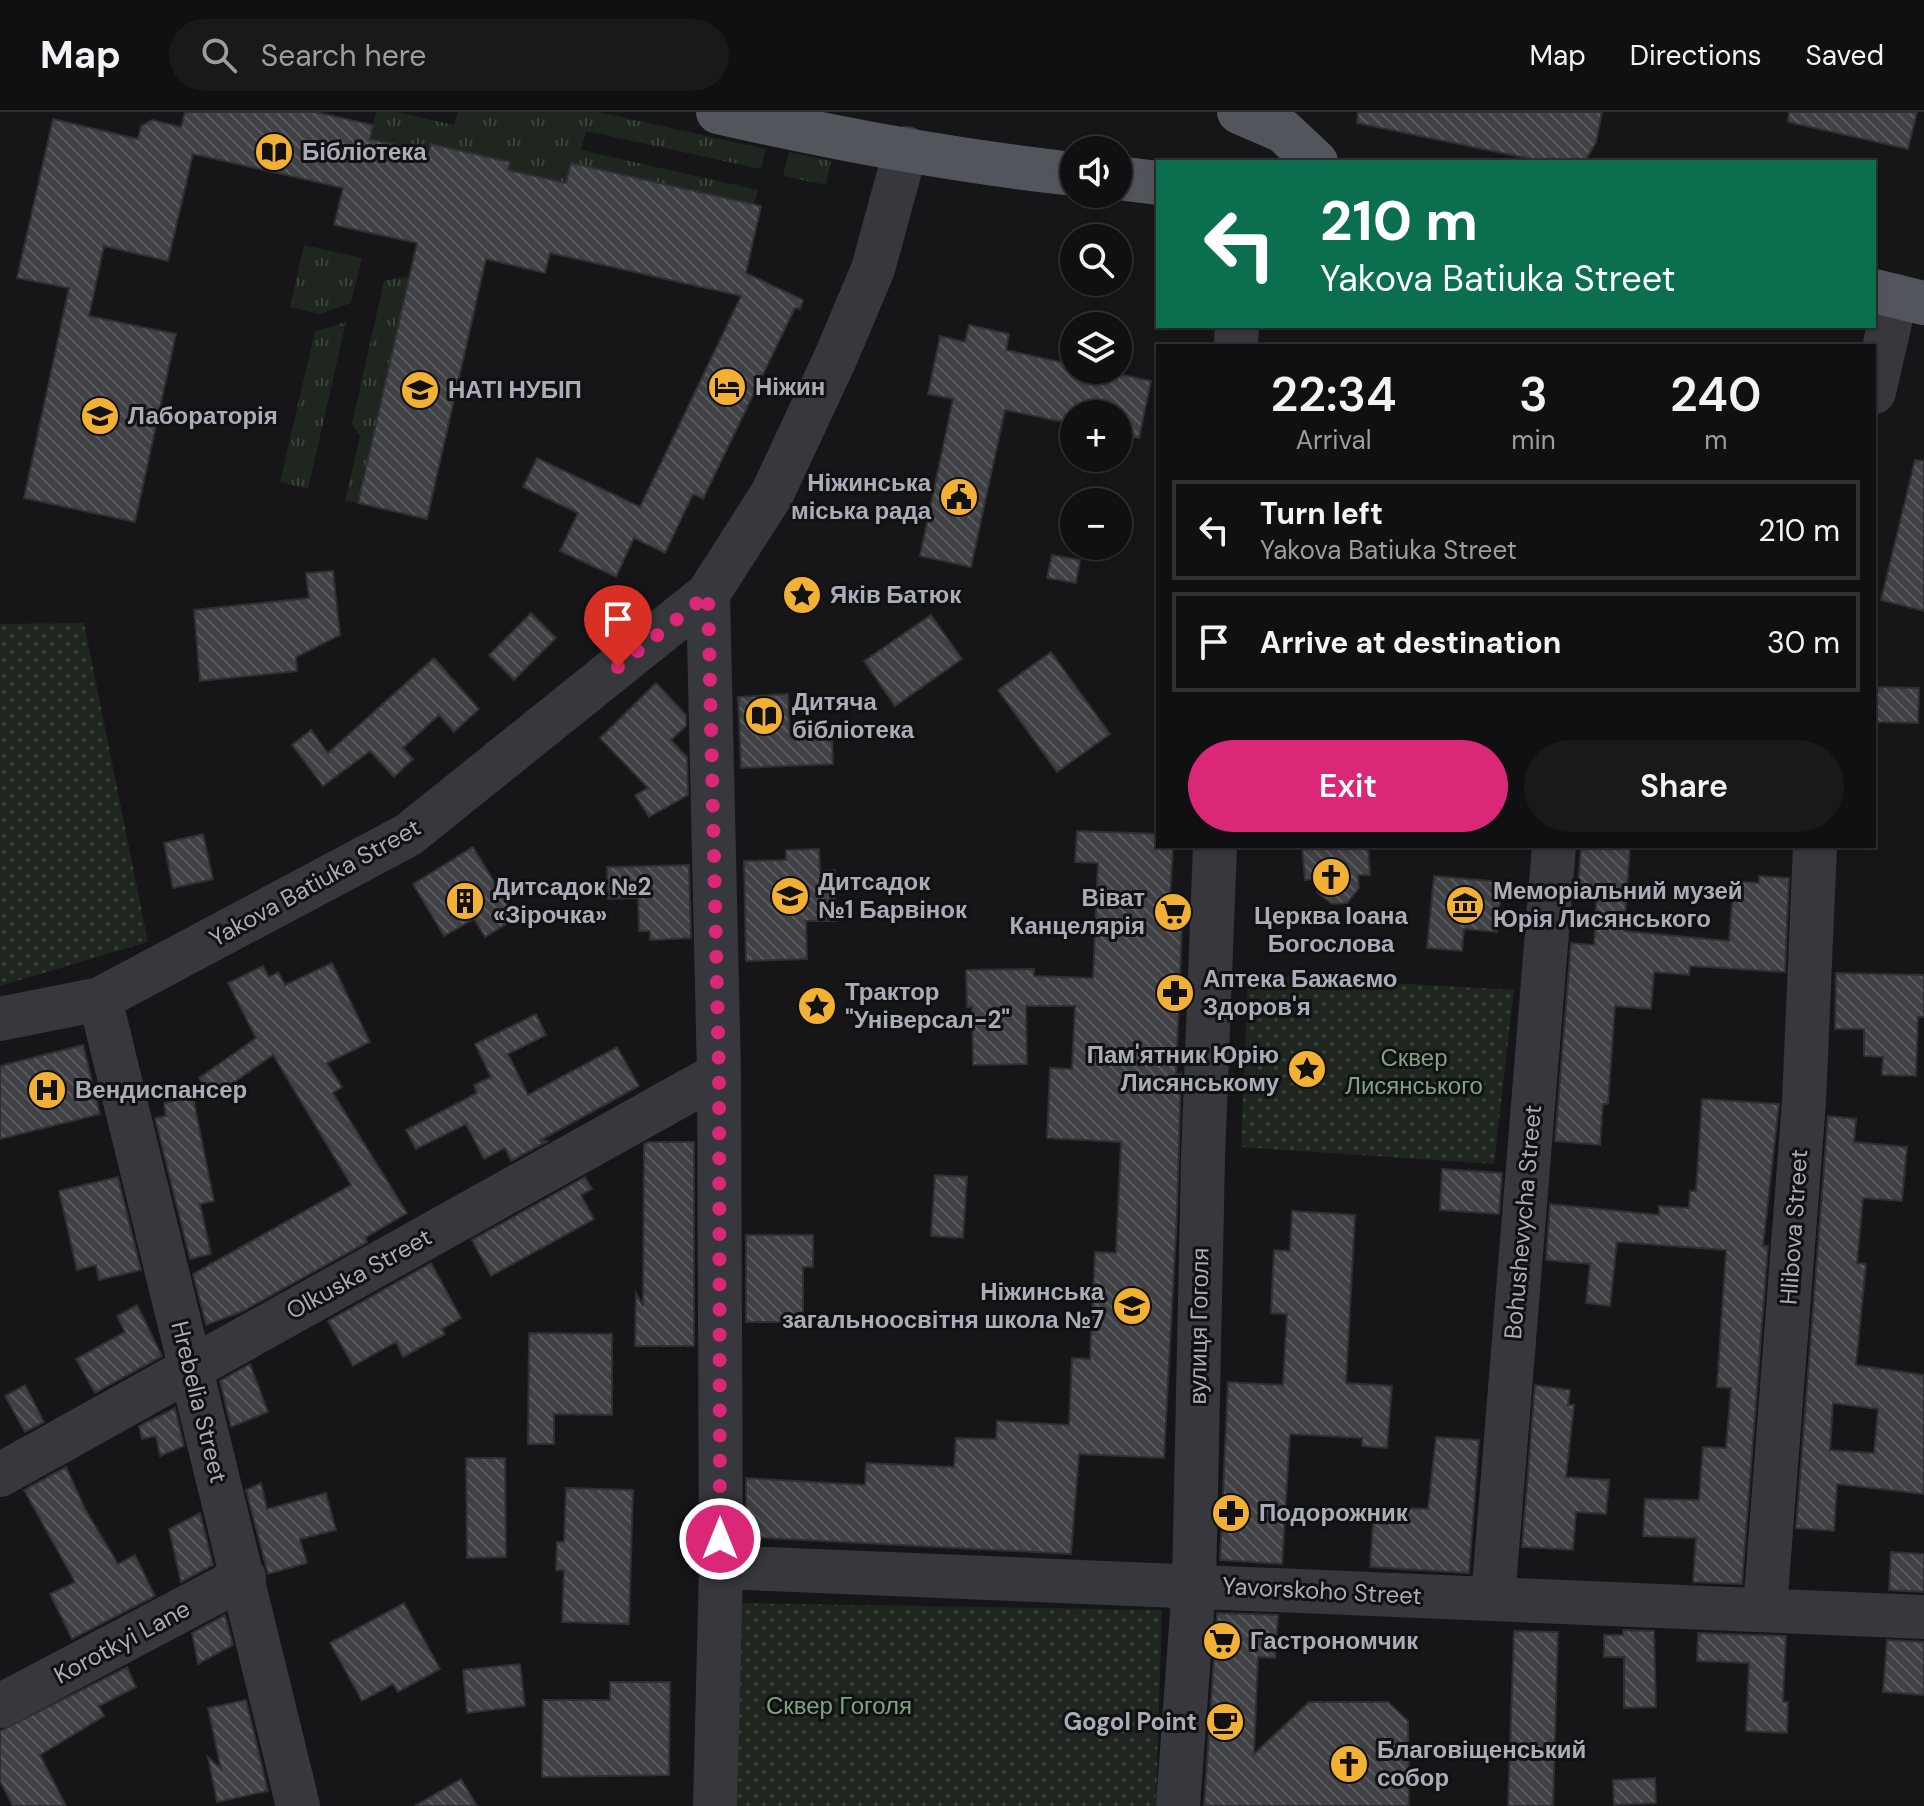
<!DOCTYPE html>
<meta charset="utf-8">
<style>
:root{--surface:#101012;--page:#19191b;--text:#f1f3f6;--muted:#9c9d9f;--line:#303032;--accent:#db2777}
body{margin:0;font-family:"DM Sans",sans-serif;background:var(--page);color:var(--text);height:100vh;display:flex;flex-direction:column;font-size:30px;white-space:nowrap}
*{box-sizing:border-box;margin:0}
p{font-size:26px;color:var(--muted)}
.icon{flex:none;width:44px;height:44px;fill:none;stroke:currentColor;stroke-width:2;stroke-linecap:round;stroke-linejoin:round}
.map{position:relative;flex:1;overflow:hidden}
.sheet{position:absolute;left:1156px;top:232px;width:720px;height:504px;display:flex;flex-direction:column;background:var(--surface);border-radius:0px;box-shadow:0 2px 6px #0004,0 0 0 2px var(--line)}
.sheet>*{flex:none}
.banner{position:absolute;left:1156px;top:48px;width:720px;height:168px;border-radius:0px;box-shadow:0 2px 6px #0004,0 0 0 2px var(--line);background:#0b6e4f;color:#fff;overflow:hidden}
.fabs{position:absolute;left:1060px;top:24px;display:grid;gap:16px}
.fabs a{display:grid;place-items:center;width:72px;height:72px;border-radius:50%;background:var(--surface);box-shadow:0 2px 6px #0004,0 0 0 2px var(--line);font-size:40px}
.pin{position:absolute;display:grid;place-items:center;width:68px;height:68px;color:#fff;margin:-82px -34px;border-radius:50% 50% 50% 0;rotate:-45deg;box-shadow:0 0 8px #0007}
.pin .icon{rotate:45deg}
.me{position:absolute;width:88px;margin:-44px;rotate:0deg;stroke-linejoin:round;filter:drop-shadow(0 0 6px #0008)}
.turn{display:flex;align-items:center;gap:28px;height:168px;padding:0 32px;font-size:36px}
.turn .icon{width:104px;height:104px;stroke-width:2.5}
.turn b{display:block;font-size:56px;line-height:68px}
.eta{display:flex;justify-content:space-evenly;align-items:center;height:136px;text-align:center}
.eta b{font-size:48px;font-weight:600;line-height:56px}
.action{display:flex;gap:16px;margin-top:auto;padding:16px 32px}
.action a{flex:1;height:92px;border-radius:48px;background:var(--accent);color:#fff;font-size:32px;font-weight:600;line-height:92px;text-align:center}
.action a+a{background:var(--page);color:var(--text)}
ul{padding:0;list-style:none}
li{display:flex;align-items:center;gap:24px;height:100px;margin:0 16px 12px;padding:0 16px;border:4px solid var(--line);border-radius:0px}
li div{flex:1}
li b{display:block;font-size:30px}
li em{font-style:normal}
header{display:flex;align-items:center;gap:48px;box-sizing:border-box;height:112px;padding:0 40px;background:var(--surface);border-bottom:2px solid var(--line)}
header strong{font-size:38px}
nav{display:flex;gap:44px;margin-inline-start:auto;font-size:28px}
.search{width:560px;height:72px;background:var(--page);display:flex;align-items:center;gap:20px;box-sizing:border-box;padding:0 28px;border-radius:44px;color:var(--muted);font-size:30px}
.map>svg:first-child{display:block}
.grass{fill:url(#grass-tufts)}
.park{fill:url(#park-dots)}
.building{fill:url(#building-back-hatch);stroke:#303034;stroke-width:2;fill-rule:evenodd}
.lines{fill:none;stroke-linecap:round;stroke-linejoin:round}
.minor{stroke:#37383d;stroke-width:44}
.major{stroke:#53555c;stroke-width:44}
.route{stroke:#db2777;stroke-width:14;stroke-dasharray:0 25.2}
.labels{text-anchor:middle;stroke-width:6;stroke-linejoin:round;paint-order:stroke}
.poi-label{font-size:24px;font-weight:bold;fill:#a8adb8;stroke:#111113;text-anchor:start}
.street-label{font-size:24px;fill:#a8adb8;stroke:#111113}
.park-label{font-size:24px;fill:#7fa381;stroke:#111113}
</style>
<header>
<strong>Map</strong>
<div class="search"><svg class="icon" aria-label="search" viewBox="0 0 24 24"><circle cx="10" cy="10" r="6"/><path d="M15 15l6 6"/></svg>Search here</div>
<nav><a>Map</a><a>Directions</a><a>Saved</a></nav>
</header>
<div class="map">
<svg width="1924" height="1694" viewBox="0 0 1924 1694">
<defs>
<pattern id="grass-tufts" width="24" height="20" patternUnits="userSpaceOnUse" patternTransform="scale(2)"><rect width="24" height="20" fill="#1e261f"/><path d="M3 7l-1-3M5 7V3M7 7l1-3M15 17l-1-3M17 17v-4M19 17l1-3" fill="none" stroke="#3c433d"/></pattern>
<pattern id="park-dots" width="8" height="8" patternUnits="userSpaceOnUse" patternTransform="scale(2)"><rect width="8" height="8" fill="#1e261f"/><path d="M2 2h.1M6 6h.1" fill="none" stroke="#3c433d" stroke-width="1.8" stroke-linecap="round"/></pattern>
<pattern id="building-back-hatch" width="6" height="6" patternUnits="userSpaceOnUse" patternTransform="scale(2)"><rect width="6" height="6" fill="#404145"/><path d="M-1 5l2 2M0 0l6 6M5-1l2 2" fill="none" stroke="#595a5e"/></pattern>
</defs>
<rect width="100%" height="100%" fill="#161618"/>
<path class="grass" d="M376,0H397L454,13L458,0H598L766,37L761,57L586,19L581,38L758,78L754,92L571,51L566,71L508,58L510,50L429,40L370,27Z
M789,40L831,49L826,73L783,64Z
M304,133L362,146L351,191L319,202L290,195Z
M409,164L358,391L345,389L360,324L352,312L384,169Z
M346,210L308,377L280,370L315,219Z"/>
<path class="park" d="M84,511L148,830L0,874V512Z
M1248,863L1514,878L1494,1052L1241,1035Z
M739,1491L1162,1498L1156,1694H737Z"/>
<path class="building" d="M185,0H315L373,13L370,27L429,40L431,32L510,50L508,58L566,71L571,51L761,94L746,161L803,188L800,197L795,196L703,387L693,382L665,441L634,426L616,465L560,439L578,401L523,375L537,346L640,395L741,184L550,141L545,161L486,147L427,407L358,391L417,131L334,113L343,76L193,42L168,149L104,134L89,204L176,222L135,410L24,386L69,176L17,166L53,7L138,27L141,14L152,8L181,15Z
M1358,0H1602L1596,31L1584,50H1546L1357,11Z
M1789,0H1917L1908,37L1788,10Z
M969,213L1009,222L1006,238L1074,253V258H1099L1151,269L1139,326L1118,322V302H1074V312L1005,298L971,455L920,444L953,287L928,282L940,224L965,230Z
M1915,348L1924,349V499L1881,488Z
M1052,443L1080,448L1076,471L1047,466Z
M333,459L340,523L296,545L297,559L200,569L194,498L309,486L306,461Z
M531,501L556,526L514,568L489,543Z
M931,503L962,547L895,594L864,549Z
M1051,540L1110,622L1057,660L998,578Z
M434,546L479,597L454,620L439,603L403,636L413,647L394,665L370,639L323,674L292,633L311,618L328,641Z
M656,571L686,603V614L671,628L687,645L688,683L649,705L635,683L648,676L600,626Z
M1874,575L1919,576L1918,611L1874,610Z
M788,582L790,625L832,622L833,652L741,656L738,585Z
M1077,719L1158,722V734H1173L1170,788H1183L1176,962H1181L1177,1102L1164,1346L1079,1342L1071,1442L746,1425V1366L865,1373L866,1351L954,1355L956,1326L996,1327L997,1309L1069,1313L1072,1246L1090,1247L1095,1140L1116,1141L1121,1030L1047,1026L1050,956L1072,957L1075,894H1026L1027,952L973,953L972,895H967L966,858L1034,857V864L1093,866L1098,751L1075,750Z
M203,722L213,767L173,776L164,731Z
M1302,734H1368L1370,763H1358L1359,776L1347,791L1332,792L1317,780L1316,767L1305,768Z
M1581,734H1630L1624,819L1729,829L1734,769L1759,771V764L1789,766L1785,860L1690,854L1689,863L1654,860L1651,897L1615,894L1608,992H1603L1600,1033L1555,1029L1571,831L1594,833L1597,776L1578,774Z
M473,735L516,806L485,825L474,807L444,824L413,772Z
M819,737L820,759L835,758L836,809H806L807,847L746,849L744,749L786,748V738Z
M689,753L691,826L650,828V819H639L638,786L608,787L607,755Z
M1434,764L1502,770L1497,820L1464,817L1462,839L1427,836Z
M332,851L370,930L327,951L342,975L333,981L407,1101L365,1126L367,1130L243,1199L206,1213L193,1162L351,1073L273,943L213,985L199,966L256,926L228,871L263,854L269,865L278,860L285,873Z
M1836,861L1924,863V905H1918L1916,964L1882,963L1883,945L1864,944V917H1835Z
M536,902L546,923L508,942L528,983L617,935L639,974L539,1029H548L511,1049L505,1036L484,1047L466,1012L416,1037L406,1018L477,981L474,973L491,965L475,932Z
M83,933L100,1002L0,1027V954Z
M193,985L214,1089L200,1092L211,1142L190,1147L155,1006L166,1004L164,991Z
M1702,987L1779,992L1763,1134H1768L1742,1472L1693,1470L1696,1426L1643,1424L1645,1387L1699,1388L1703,1335L1726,1336L1731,1276L1717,1275L1726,1138L1617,1130L1610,1194L1586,1191L1590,1152L1546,1148L1550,1092L1659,1103V1094L1689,1096L1690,1079H1696Z
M1828,1004L1856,1007L1854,1030L1907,1035L1902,1089L1863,1086L1857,1151L1866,1152L1856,1253L1924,1263V1382L1837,1372L1834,1419L1796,1416ZM1833,1291L1878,1297L1874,1341L1830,1338Z
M649,1030H694V1234H635L636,1181L643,1194L644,1032Z
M1442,1057L1502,1061L1499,1102L1440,1098Z
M935,1063L967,1065L963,1126L931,1124Z
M118,1065L141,1158L99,1168L96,1153L77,1158L59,1079Z
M585,1065L592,1077L581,1083L594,1107L491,1164L472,1128Z
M1292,1099L1355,1103L1346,1271L1392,1274L1387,1336L1362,1334V1326L1290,1322L1282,1452L1220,1448L1228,1270L1283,1273L1287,1202L1271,1201L1274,1138L1290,1139Z
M746,1123H813V1155H803V1210H746Z
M431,1151L461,1206L442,1217L445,1222L403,1245L396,1230L353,1254L328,1209Z
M137,1193L162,1244L95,1281L76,1247L125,1220L117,1204Z
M529,1221L612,1222V1303L554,1302V1332H528Z
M250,1252L268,1300L231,1315L220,1269Z
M25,1273L44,1310L25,1320L5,1284Z
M1535,1273L1570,1278L1568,1293H1574L1566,1365L1609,1368L1606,1402L1576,1400L1573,1438L1522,1435Z
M175,1296L184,1334L160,1344L156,1324L142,1327L139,1314Z
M1436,1325L1479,1328L1469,1461L1370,1455L1373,1411L1388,1412L1389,1395L1428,1397Z
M466,1346H505L506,1445L467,1446Z
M66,1355L85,1397L118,1452L135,1443L155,1484L72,1527L50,1482L75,1470L24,1378Z
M261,1371L267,1397L326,1381L336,1418L300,1427L307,1451L268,1462L246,1378Z
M566,1376L633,1378L629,1512L562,1510L564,1458H556L557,1430H564Z
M200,1401L213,1453L181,1470L169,1417Z
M1891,1440L1924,1442V1480L1889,1478Z
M404,1491L440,1557L398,1580L393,1572L362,1589L330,1531Z
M1217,1501L1278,1503L1275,1546L1258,1545L1254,1642L1309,1590H1388L1408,1609L1409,1694H1204Z
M225,1503L233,1533L198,1552L192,1521Z
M1623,1518L1654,1519L1656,1595L1624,1596V1545H1604V1523H1623Z
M1514,1519L1558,1520L1553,1694H1508Z
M1698,1521L1786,1524L1783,1590H1788L1787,1621L1746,1619L1749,1551L1697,1549Z
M1887,1528L1924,1530V1583L1883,1580Z
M520,1552L525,1594L467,1601L463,1558Z
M127,1555L136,1575L99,1594L104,1604L40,1643L66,1694H13L0,1669V1619Z
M610,1570H670L669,1663L542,1665L543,1588H610Z
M246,1588L268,1679L217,1690L208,1645L221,1657L208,1596Z
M1655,1666L1656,1691L1614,1693L1613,1668Z
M461,1667L477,1694H415Z"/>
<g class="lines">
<path class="minor" d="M1236,234L1237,214
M1874,280L1896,184
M100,887L298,1694
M0,907L100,887L408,723L708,482
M0,1363L719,962
M721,1455L1924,1505
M1493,1487L1554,734
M1765,1496L1804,990L1815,734
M0,1594L244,1465
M715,1694L721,1455L719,962L708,482L772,382L835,247L873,157L906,36
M1178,1694L1194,1473L1203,1046L1215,734"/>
<path class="major" d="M718,0C836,27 954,49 1074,62
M1239,0L1283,19L1316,50
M1118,66L1158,71
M1874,179L1924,191"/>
</g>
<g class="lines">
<path class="route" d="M618,555L708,482L719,962L720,1427"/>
</g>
<defs>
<g id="library-disc" transform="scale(2)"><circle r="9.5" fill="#f2b134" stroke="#111113"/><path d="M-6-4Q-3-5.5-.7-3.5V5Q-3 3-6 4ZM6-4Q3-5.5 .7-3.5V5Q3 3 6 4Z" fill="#111"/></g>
<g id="hotel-disc" transform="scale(2)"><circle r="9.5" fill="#f2b134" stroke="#111113"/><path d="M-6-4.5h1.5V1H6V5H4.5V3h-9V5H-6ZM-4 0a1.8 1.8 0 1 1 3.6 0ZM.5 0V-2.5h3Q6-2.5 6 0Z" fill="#111"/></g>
<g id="university-disc" transform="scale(2)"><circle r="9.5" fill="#f2b134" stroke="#111113"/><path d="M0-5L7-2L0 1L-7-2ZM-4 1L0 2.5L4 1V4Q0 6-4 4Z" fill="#111"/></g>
<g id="civic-disc" transform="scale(2)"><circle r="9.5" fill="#f2b134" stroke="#111113"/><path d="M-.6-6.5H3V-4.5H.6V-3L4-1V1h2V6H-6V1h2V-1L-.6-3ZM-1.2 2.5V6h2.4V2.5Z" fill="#111"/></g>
<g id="sight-disc" transform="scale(2)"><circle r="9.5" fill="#f2b134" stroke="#111113"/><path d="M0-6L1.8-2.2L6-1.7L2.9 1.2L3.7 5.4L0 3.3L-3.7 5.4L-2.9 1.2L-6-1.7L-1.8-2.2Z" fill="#111"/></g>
<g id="church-disc" transform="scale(2)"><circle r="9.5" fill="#f2b134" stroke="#111113"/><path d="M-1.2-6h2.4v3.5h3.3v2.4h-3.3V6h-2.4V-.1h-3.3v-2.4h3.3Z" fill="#111"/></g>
<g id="school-disc" transform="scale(2)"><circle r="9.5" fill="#f2b134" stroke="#111113"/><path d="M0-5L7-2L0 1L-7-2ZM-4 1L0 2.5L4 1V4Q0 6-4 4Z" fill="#111"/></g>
<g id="building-disc" transform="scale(2)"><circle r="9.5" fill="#f2b134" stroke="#111113"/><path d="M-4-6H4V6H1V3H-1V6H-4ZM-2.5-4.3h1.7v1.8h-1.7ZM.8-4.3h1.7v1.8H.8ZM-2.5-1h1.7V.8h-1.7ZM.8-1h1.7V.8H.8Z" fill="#111"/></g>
<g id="museum-disc" transform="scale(2)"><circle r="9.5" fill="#f2b134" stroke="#111113"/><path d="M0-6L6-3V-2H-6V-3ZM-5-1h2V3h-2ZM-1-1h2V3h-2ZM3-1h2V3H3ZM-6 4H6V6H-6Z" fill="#111"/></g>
<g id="supermarket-disc" transform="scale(2)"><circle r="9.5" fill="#f2b134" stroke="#111113"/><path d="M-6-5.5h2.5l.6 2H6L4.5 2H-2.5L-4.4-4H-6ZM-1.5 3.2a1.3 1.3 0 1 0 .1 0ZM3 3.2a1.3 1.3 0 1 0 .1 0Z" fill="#111"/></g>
<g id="pharmacy-disc" transform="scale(2)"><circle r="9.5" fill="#f2b134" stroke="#111113"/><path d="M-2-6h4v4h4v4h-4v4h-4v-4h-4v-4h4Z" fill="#111"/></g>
<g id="hospital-disc" transform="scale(2)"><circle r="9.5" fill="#f2b134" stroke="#111113"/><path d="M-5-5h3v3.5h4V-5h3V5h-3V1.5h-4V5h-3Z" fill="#111"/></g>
<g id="cafe-disc" transform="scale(2)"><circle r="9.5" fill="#f2b134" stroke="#111113"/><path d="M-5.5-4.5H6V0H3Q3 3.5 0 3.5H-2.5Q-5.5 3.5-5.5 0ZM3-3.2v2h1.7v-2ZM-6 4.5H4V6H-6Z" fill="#111"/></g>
</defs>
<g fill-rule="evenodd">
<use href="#library-disc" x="274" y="40"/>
<use href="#hotel-disc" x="727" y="275"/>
<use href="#university-disc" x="420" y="278"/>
<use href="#university-disc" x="100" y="304"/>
<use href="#civic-disc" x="959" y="385"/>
<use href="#sight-disc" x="802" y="483"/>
<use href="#library-disc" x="764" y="604"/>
<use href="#church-disc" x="1331" y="765"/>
<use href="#school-disc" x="790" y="784"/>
<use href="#building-disc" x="465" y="789"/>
<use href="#museum-disc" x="1465" y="793"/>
<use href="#supermarket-disc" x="1173" y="800"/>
<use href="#pharmacy-disc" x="1175" y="881"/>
<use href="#sight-disc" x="817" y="894"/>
<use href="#sight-disc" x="1307" y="957"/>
<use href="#hospital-disc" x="47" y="978"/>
<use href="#school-disc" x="1132" y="1194"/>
<use href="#pharmacy-disc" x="1231" y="1401"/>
<use href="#supermarket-disc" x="1222" y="1529"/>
<use href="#cafe-disc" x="1225" y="1610"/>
<use href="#church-disc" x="1349" y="1652"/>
</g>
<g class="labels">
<g class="poi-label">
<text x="302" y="48">Бібліотека</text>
<text x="755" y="283">Ніжин</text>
<text x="448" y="286">НАТІ НУБІП</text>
<text x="128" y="312">Лабораторія</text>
<text x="931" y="379" text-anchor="end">Ніжинська<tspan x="931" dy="28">міська рада</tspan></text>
<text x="830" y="491">Яків Батюк</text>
<text x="792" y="598">Дитяча<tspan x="792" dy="28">бібліотека</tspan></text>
<text x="818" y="778">Дитсадок<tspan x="818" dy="28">№1 Барвінок</tspan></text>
<text x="493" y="783">Дитсадок №2<tspan x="493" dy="28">«Зірочка»</tspan></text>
<text x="1493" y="787">Меморіальний музей<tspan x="1493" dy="28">Юрія Лисянського</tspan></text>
<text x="1145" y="794" text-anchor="end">Віват<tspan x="1145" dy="28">Канцелярія</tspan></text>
<text x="1331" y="812" text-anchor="middle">Церква Іоана<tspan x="1331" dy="28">Богослова</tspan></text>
<text x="1203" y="875">Аптека Бажаємо<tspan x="1203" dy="28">Здоров'я</tspan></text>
<text x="845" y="888">Трактор<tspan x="845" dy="28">"Універсал-2"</tspan></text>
<text x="1279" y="951" text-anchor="end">Пам'ятник Юрію<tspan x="1279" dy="28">Лисянському</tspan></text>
<text x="75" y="986">Вендиспансер</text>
<text x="1104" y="1188" text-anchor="end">Ніжинська<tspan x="1104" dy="28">загальноосвітня школа №7</tspan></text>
<text x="1259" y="1409">Подорожник</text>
<text x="1250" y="1537">Гастрономчик</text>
<text x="1197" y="1618" text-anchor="end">Gogol Point</text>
<text x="1377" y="1646">Благовіщенський<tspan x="1377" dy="28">собор</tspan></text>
</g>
<g class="street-label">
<text transform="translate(315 771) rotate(-29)" y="8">Yakova Batiuka Street</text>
<text transform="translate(1523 1110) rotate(-85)" y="8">Bohushevycha Street</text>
<text transform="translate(1794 1115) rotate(-86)" y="8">Hlibova Street</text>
<text transform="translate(359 1162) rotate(-29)" y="8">Olkuska Street</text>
<text transform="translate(1199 1214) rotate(-89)" y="8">вулиця Гоголя</text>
<text transform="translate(199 1290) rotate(76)" y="8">Hrebelia Street</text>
<text transform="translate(1322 1479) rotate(3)" y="8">Yavorskoho Street</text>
<text transform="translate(122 1530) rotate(-28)" y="8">Korotkyi Lane</text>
</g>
<g class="park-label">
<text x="1414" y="954">Сквер<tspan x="1414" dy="28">Лисянського</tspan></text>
<text x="839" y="1602">Сквер Гоголя</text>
</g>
</g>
</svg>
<div class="fabs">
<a><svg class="icon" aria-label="sound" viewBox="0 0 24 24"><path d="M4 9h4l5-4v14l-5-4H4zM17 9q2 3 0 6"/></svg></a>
<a><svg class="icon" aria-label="search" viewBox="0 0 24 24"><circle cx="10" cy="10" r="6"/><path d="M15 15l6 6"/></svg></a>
<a><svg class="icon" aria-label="layers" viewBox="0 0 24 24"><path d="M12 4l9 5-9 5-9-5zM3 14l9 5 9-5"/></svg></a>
<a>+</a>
<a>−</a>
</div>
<div class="pin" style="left:618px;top:555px;background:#d93025"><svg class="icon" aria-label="arrive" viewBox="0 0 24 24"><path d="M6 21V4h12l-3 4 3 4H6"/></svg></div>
<svg class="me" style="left:720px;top:1427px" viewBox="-20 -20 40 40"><circle r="17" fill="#db2777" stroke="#fff" stroke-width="3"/><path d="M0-11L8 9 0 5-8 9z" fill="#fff"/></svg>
<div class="banner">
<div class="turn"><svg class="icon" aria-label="left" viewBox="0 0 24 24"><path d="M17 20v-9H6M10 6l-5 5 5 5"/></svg><div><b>210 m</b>Yakova Batiuka Street</div></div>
</div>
<section class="sheet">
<div class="eta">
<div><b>22:34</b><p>Arrival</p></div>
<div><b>3</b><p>min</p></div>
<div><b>240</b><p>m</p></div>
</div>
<ul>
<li><svg class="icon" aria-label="left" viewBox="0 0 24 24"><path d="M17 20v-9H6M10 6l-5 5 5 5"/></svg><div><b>Turn left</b><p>Yakova Batiuka Street</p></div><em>210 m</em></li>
<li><svg class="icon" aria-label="arrive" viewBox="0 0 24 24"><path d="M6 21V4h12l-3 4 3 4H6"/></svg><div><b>Arrive at destination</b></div><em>30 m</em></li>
</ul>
<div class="action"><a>Exit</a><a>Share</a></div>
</section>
</div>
